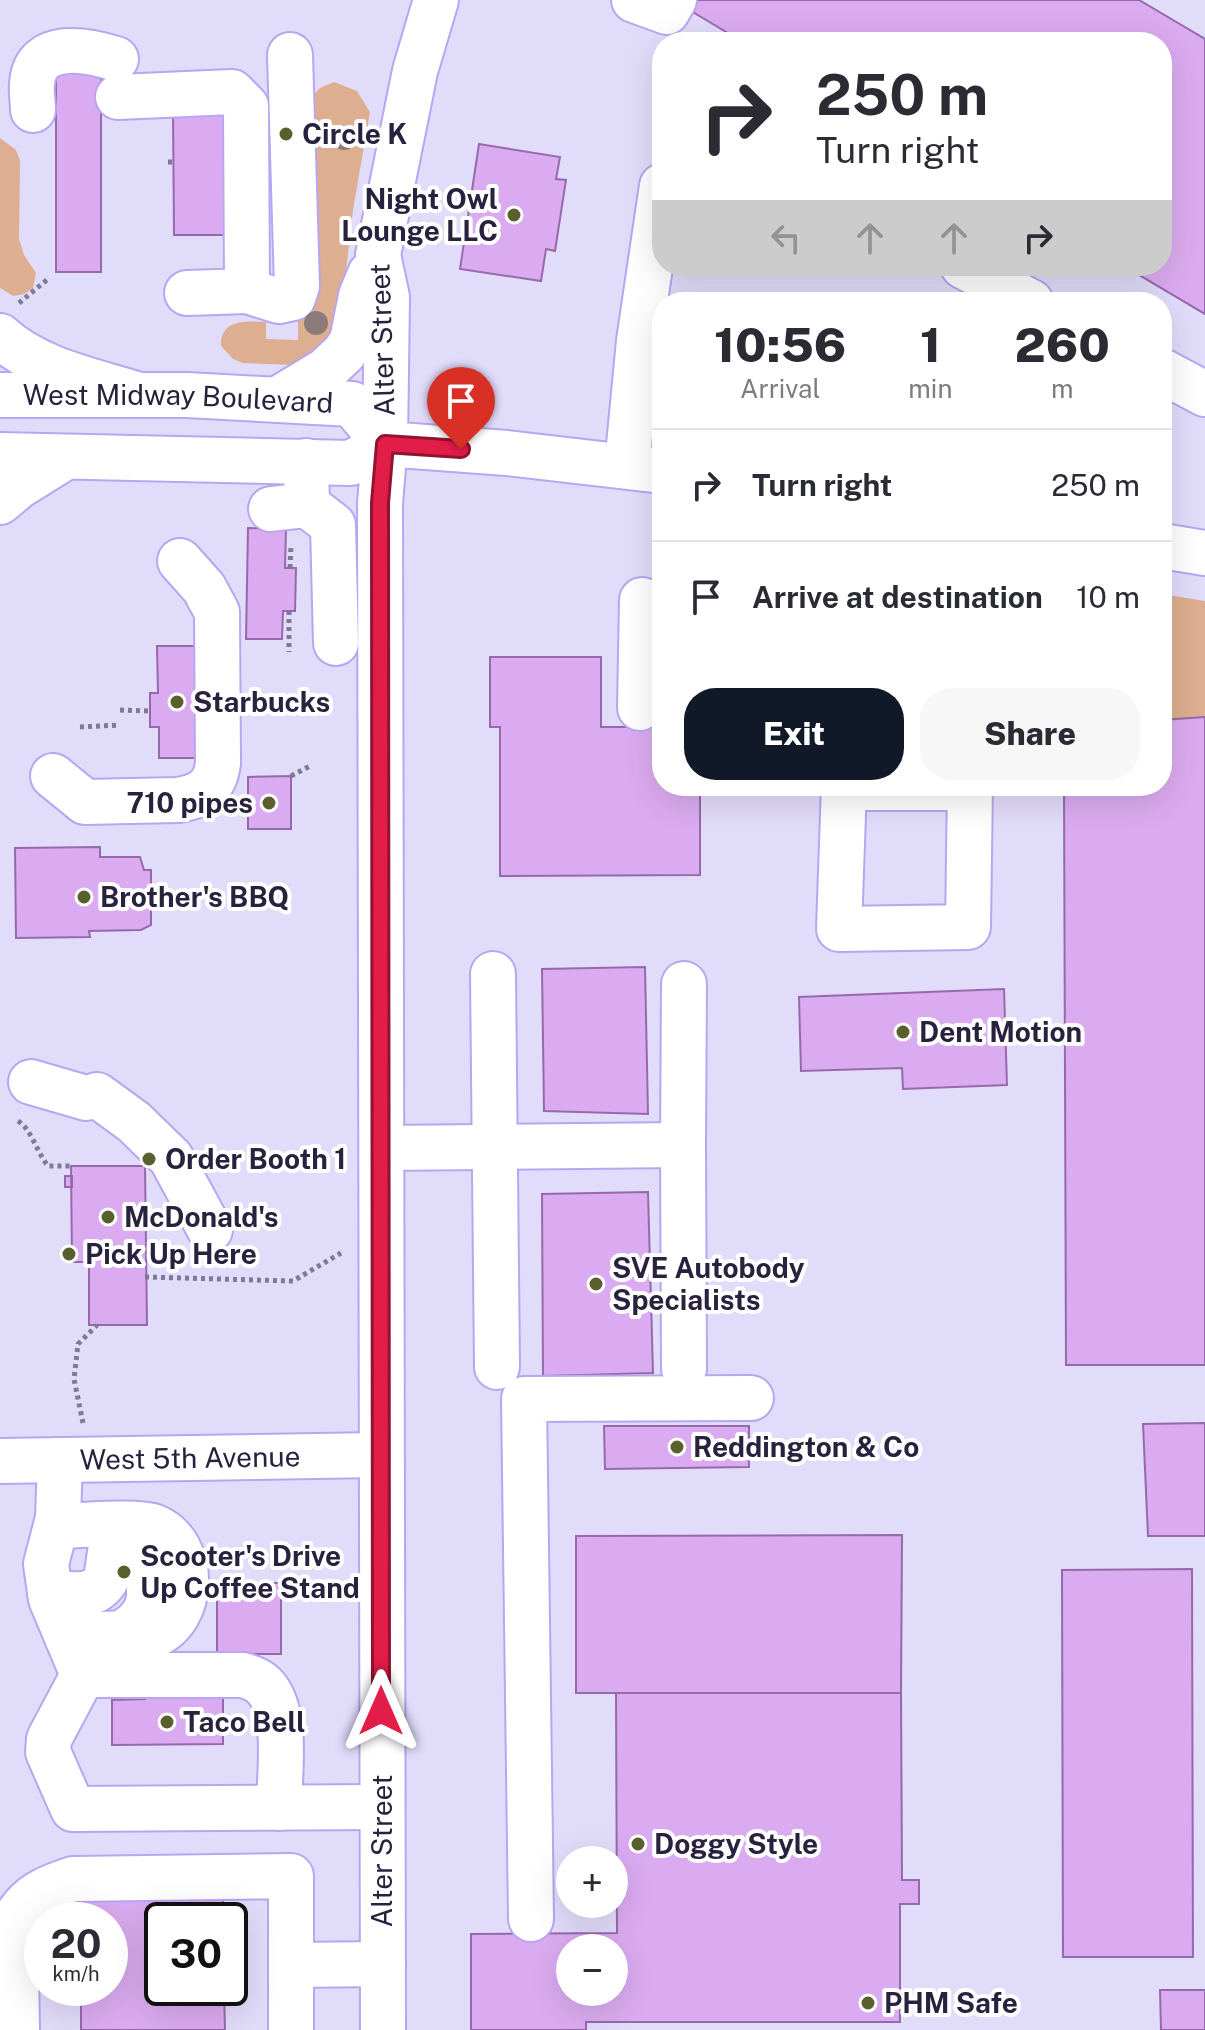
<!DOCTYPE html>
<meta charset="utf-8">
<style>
:root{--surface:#fff;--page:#f7f7f7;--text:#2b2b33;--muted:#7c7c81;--line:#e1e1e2;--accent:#111827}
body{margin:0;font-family:"Public Sans",sans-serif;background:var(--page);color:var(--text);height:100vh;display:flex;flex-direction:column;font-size:30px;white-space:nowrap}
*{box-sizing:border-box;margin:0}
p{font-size:26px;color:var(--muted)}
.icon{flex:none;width:44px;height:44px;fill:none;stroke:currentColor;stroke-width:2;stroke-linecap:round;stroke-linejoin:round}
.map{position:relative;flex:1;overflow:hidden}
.sheet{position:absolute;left:652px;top:292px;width:520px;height:504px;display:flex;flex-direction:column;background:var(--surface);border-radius:32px;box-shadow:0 8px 32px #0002}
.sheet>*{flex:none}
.hud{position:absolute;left:652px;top:32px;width:520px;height:244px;border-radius:32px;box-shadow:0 8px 32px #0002;background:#fff;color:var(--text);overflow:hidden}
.tools{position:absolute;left:556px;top:1846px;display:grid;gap:16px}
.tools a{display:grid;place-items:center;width:72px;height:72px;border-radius:50%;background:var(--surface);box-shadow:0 8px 32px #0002;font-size:40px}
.speed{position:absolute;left:24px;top:1902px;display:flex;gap:16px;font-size:40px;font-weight:700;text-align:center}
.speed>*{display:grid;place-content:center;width:104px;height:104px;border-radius:50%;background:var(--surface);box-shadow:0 8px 32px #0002;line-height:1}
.speed small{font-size:20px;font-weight:400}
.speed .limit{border:4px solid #111;border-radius:12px;background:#fff;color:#111}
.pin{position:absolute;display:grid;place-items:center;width:68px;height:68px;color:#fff;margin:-82px -34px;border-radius:50% 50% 50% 0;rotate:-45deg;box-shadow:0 0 8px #0007}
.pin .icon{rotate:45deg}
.me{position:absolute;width:88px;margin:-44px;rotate:0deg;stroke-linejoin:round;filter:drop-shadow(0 0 6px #0008)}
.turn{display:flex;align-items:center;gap:28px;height:168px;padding:0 32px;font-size:36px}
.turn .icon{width:104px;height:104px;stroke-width:2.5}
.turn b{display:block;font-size:56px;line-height:68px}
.lanes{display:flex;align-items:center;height:76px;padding:0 32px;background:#0003;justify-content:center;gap:40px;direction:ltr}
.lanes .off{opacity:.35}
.eta{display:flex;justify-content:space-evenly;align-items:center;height:136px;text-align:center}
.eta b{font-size:48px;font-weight:800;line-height:56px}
.action{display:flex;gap:16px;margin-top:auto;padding:16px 32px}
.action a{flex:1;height:92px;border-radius:32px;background:var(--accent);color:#fff;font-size:32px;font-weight:800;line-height:92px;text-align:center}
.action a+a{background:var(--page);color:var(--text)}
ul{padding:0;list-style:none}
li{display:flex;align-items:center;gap:24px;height:112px;padding:0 32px;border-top:2px solid var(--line)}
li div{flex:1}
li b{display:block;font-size:30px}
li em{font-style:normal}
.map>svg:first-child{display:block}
.green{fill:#ddae8f}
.building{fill:#daabf0;stroke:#966aaa;stroke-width:2;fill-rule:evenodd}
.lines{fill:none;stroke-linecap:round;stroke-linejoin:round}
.minor-casing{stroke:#b8a6f1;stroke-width:48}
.major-casing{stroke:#b8a6f1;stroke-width:48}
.path{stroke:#7f7896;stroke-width:5;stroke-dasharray:4 4;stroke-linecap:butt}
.minor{stroke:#fff;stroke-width:44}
.major{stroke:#fff;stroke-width:44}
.tree{fill:#8d7a7b}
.route-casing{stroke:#92132f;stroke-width:20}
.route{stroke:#e11d48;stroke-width:14}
.poi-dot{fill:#595f2d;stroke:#fff;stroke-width:3}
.labels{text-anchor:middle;stroke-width:8;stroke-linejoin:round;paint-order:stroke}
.poi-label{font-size:28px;font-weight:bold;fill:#29223f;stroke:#fff;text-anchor:start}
.street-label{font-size:28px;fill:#29223f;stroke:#fff}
</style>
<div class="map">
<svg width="1205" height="2030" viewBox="0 0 1205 2030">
<rect width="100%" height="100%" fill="#e2dcfb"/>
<path class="green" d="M334,82L357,91L370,112L353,210L338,340L292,365L243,363L233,359L221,346C220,319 246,321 266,322V339L298,340V322H293L296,315L306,102L320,88Z
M0,138L16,150L20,161L19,239L24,255L36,273L33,288L24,294L13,296L0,288Z
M1162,594L1205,601V717L1162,720Z"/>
<path class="building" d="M698,0H1139L1205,39V314L1124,266H1162V42H743L691,11Z
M56,73H101V272H56Z
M234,110L235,235H174L173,111Z
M479,144L560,157L556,179L566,180L555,251L546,249L541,281L460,269Z
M248,528L286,529L285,568H296L295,611H283L282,639H246Z
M157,646H202L204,758H159V727H150V693H158Z
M490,657H601V727H662V786H700V875L500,876V727H490Z
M1205,717V1365H1066L1064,786H1162V720Z
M291,776V829H248V777Z
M100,847V857H140L144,870H151V925L141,930L89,931L90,937L16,938L15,848Z
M645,967L648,1114L544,1111L542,969Z
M1004,989L1007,1085L903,1089L902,1068L801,1071L799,997Z
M71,1166H145L147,1325H89V1262H72Z
M65,1176H72V1187H65Z
M648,1192L653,1373L543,1376L542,1194Z
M65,1247H72V1260H65Z
M1205,1423V1536H1148L1143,1424Z
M604,1426H749V1467L605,1469Z
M902,1535L901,1693H576V1536Z
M1192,1569L1193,1957H1063L1062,1570Z
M217,1583H281V1654H217Z
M616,1693H901L902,1880H919V1904H900V2022H586V2030H471V1934L617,1933ZM570,1948H614V1992H570Z
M223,1694V1744L112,1745V1700L145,1699V1695Z
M81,1898H223V1920H162V1988H224L225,2030H81V1988H110V1920H81Z
M1160,1990H1205V2030H1161Z"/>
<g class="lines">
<g class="minor-casing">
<g id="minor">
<path d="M634,0L667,12L674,0"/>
<path d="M118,97L232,92L246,106L247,291L187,293"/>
<path d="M33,110C33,102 31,92 32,84C35,39 88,50 116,59"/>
<path d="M963,266L1031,302"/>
<path d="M247,291L279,301L293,298L297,286L290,55"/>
<path d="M1162,371L1205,394"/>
<path id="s1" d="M0,395H187L352,404L385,444"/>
<path d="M278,399L326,370L344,353L352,341L361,296L370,274"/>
<path d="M0,455L351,463L385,444L507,453L662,471"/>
<path d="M306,461L307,505L333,525L336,643"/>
<path d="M627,466L639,341L662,186"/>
<path d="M271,509L307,505"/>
<path d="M1162,546L1205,553"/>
<path d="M640,708L642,600"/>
<path d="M53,776L85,802L178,800C202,796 215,788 218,763L217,612L204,588L180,561"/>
<path d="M844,786L839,929L968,927L970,786"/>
<path d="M844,788H970"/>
<path d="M493,974L497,1367"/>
<path d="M31,1082L86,1098"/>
<path d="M97,1095L134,1122L171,1158L210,1230"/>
<path d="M683,1145L684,1369"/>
<path d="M382,1148L683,1145L684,984"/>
<path d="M60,1460L58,1518L46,1564L51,1599L83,1675L49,1739L48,1752L73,1809L382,1807"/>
<path id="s2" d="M0,1461L379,1455"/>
<path d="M57,1526C79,1526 137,1520 155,1527C197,1544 197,1620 152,1636C141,1639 133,1635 122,1634C105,1632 85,1636 67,1637"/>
<path d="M50,1592C71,1594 93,1600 106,1580L114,1525"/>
<path d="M121,1634L135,1624L145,1612L149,1599V1544L136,1525"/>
<path d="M83,1675H243C249,1677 256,1679 261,1683C290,1706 279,1774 279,1808"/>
<path d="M531,1919L524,1399L751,1398"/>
<path d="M291,1965L383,1964"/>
<path d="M17,2030L15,1919C28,1895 48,1887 73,1879L291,1876V2030"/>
<path d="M383,2030C380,1521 380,1012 380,503L385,444L387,297L378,255L415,71L436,0"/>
</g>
</g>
<g class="major-casing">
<path id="major" d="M0,336C37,370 92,380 139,395
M0,502L19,486L64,458"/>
</g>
<path class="path" d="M168,162H174
M19,303L48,279
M290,568L291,545
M289,611V652
M120,710L150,711
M80,727L120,725
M291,776L312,765
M18,1121C32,1130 36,1151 48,1166H71
M145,1277L293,1281L341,1253
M83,1423L74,1379L78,1344L97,1325"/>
<use href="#minor" class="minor"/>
<use href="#major" class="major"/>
</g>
<g class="tree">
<circle cx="344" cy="138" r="12"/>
<circle cx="316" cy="323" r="12"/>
</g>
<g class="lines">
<g class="route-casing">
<path id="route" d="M381,1711L380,503L385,444L461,449"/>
</g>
<use href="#route" class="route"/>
</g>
<g class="poi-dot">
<circle cx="286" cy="134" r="8"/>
<circle cx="514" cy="215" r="8"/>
<circle cx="177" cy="702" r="8"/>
<circle cx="269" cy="803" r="8"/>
<circle cx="84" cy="897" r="8"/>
<circle cx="903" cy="1032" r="8"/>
<circle cx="149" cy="1159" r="8"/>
<circle cx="108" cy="1217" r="8"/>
<circle cx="69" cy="1254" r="8"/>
<circle cx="596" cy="1284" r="8"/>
<circle cx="677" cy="1447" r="8"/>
<circle cx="124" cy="1572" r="8"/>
<circle cx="167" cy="1722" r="8"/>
<circle cx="638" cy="1844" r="8"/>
<circle cx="868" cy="2003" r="8"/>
</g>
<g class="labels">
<g class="poi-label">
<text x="302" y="144">Circle K</text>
<text x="498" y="209" text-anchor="end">Night Owl<tspan x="498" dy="32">Lounge LLC</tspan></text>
<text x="193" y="712">Starbucks</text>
<text x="253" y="813" text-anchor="end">710 pipes</text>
<text x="100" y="907">Brother's BBQ</text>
<text x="919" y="1042">Dent Motion</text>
<text x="165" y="1169">Order Booth 1</text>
<text x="124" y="1227">McDonald's</text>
<text x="85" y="1264">Pick Up Here</text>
<text x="612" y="1278">SVE Autobody<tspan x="612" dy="32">Specialists</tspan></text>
<text x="693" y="1457">Reddington &amp; Co</text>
<text x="140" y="1566">Scooter's Drive<tspan x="140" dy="32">Up Coffee Stand</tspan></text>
<text x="183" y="1732">Taco Bell</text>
<text x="654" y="1854">Doggy Style</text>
<text x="884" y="2013">PHM Safe</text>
</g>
<g class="street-label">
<text transform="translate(382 340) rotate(-92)" y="10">Alter Street</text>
<text dy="10" stroke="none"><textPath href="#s1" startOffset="178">West Midway Boulevard</textPath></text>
<text dy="10" stroke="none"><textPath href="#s2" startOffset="190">West 5th Avenue</textPath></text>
<text transform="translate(382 1851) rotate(-90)" y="10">Alter Street</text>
</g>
</g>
</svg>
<div class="tools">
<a>+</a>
<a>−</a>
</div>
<div class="speed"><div>20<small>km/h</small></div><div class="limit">30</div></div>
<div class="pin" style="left:461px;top:449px;background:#d93025"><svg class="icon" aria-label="arrive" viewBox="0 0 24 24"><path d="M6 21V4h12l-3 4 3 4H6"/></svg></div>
<svg class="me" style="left:381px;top:1711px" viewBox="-20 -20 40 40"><path d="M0-17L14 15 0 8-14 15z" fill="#e11d48" stroke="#fff" stroke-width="4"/></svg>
<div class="hud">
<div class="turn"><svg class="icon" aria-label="right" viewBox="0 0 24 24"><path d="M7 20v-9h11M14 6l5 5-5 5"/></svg><div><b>250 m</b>Turn right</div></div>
<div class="lanes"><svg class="icon off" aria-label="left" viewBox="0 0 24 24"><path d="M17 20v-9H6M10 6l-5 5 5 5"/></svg><svg class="icon off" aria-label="ahead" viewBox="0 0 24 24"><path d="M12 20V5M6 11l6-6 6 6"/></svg><svg class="icon off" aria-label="ahead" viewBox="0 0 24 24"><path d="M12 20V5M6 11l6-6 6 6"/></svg><svg class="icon" aria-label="right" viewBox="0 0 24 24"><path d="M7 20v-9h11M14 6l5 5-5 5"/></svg></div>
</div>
<section class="sheet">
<div class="eta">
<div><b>10:56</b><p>Arrival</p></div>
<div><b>1</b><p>min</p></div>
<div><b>260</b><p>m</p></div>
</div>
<ul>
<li><svg class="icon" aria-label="right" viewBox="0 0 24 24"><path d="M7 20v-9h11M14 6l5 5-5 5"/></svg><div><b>Turn right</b></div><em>250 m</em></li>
<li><svg class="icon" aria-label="arrive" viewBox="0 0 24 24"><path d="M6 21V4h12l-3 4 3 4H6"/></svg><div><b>Arrive at destination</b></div><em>10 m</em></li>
</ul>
<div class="action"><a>Exit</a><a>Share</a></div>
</section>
</div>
